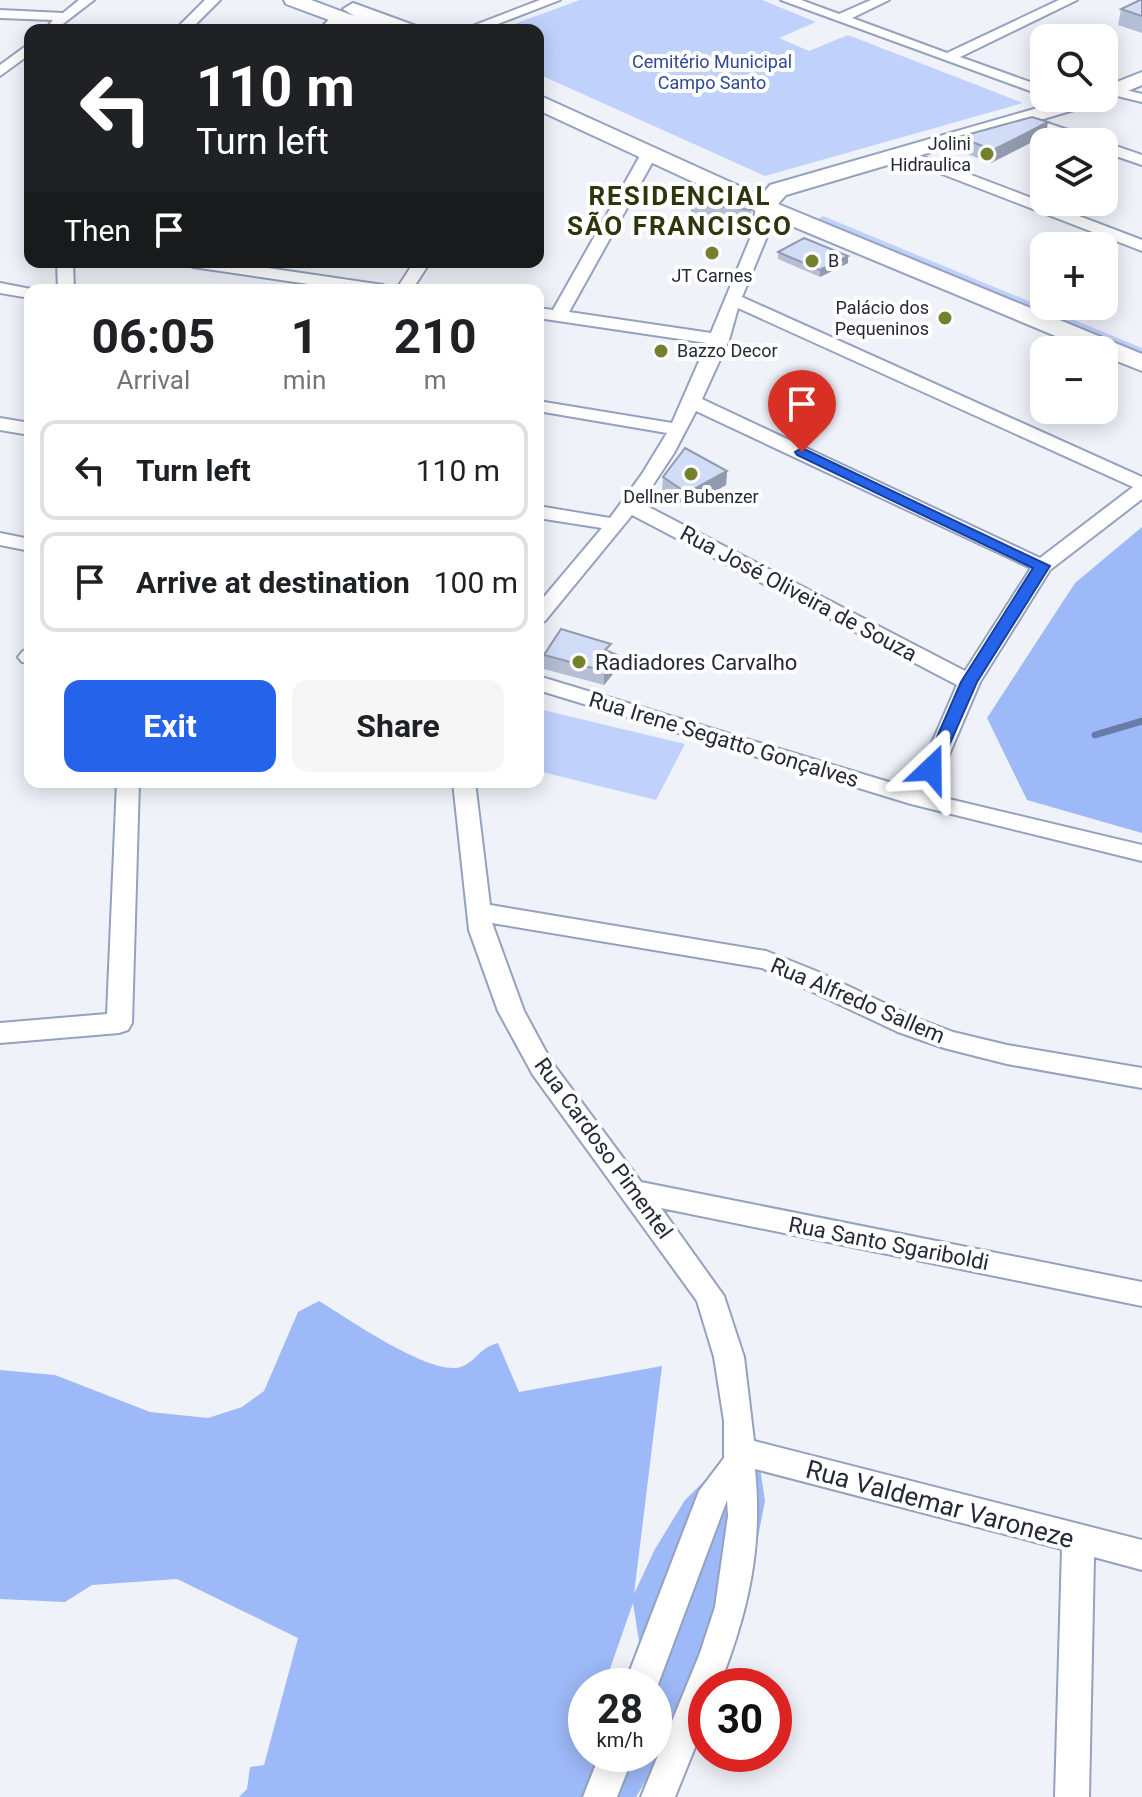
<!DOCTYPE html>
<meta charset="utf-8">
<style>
:root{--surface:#fff;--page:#f6f6f6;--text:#202124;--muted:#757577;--line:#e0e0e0;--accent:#2563eb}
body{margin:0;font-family:Roboto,sans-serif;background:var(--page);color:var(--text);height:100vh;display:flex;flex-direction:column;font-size:30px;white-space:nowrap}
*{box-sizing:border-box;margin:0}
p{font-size:26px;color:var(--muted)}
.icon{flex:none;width:44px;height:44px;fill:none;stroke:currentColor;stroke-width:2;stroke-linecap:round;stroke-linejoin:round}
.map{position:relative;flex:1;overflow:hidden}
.drawer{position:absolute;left:24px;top:284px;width:520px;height:504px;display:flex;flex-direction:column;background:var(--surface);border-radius:16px;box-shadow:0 4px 20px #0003}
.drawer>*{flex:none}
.hud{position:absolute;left:24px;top:24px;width:520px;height:244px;border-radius:16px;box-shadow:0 4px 20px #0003;background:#202124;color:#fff;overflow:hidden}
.fabs{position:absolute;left:1030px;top:24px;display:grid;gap:16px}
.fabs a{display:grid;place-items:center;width:88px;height:88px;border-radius:16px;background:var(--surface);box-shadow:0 4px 20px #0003;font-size:40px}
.speed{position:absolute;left:568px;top:1668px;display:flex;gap:16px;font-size:40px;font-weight:700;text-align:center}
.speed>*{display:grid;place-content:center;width:104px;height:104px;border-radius:50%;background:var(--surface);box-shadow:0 4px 20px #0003;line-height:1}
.speed small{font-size:20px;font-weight:400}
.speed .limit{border:12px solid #d22;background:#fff;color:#111}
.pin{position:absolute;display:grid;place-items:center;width:68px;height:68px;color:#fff;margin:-82px -34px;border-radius:50% 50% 50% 0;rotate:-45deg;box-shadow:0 0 8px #0007}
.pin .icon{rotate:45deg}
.me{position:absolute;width:88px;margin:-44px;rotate:23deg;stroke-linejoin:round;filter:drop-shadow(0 0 6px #0008)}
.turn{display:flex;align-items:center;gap:28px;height:168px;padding:0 40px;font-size:36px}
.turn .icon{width:104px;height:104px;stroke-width:2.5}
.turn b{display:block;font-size:56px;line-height:68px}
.then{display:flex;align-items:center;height:76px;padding:0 40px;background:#0003;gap:16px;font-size:30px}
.eta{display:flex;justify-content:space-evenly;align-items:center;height:136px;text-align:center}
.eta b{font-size:48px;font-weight:700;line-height:56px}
.button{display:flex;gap:16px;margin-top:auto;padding:16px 40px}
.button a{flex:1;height:92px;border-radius:16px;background:var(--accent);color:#fff;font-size:32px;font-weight:700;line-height:92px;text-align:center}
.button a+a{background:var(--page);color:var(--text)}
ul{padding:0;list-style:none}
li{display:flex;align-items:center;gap:24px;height:100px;margin:0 16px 12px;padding:0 24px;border:4px solid var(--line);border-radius:16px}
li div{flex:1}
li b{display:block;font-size:30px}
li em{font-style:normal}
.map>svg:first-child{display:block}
.green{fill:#c0d2fc}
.forest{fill:#9eb9f8;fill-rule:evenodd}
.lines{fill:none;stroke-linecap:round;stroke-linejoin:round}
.stream{stroke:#687caa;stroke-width:7}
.street-casing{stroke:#94a1bf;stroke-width:4}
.secondary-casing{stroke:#94a1bf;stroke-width:4}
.street{fill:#fff;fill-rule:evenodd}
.secondary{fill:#fff;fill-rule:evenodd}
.wall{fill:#b4bed4}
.shaded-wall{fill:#929bad}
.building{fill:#d1ddf7;stroke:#929bad;stroke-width:2}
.route{fill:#2563eb;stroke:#184099;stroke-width:2}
.poi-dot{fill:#75802d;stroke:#fff;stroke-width:3}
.labels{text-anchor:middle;stroke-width:8;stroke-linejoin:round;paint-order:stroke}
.far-park-label{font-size:18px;fill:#304993;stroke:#fff}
.far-poi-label{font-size:18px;fill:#252a36;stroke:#fff;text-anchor:end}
.street-label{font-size:22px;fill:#252a36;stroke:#fff}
.poi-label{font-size:22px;fill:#252a36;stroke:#fff;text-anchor:start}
.far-district-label{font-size:26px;font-weight:bold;letter-spacing:2px;fill:#2f350d;stroke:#fff}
.near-street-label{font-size:26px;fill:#252a36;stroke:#fff}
</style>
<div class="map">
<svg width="1142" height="1797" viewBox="0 0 1142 1797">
<rect width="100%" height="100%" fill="#eff2f9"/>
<path class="green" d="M580,0H762L816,22L779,38L809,51L848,35L1023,103L765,176L538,74V30H498Z
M823,216L1142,348V354L818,219Z
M543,710L685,744L656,800L538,771V718Z"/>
<path class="forest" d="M1142,527V833L1027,800L987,718L1075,583Z
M319,1301C346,1317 435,1380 463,1366C478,1359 479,1348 498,1343L519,1392L662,1366L634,1594L655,1549L685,1500L751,1435L756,1441L765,1501L748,1589L719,1661L636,1797H239L247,1789L250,1767L264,1765L298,1638L177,1579L92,1585L65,1602L0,1599V1370L55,1375L150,1412L208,1418L242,1407L264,1391L298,1312ZM633,1603L646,1686H654V1754H586V1686H604Z"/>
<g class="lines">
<path class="stream" d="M1095,735L1142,721"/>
<g class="street-casing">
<path id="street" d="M79,0H94L55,30L48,26L53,20L0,18V10L63,13Z
M205,0H220L190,30H175Z
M540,0H560L482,30H462Z
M781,0H801L839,14L871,0H889L852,18L947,53L1059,0H1077L960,57L1044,87V96Z
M334,14L346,17L334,30H319Z
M30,43V54L0,76V65Z
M1114,87L1142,94V102L1109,94L1107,91Z
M1026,116L1095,139L1098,142H1075L1021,123V117Z
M1104,142L1142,155V165L1104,152Z
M649,149L657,154L569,312L711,333L752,234L756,206L758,203H770L772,206L768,234L742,297L1142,477V499L1050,570L980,682L932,795L1142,845V861L911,804L538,690V676L912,789L957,685L632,515L545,621L538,623V604L602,528L538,518V506L610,518L642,474L667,433L538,411V401L672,423L707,343L538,318V308L553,310L641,154ZM738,308L1133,487L1040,558L702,399L729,340ZM696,411L1031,568L965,671L641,503L674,453Z
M903,149L1142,240V251L898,157L895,154Z
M57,262H73L74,290H58Z
M185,262H227L383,285L391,290H349L193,267Z
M414,262H430L412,290H396Z
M0,283L36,290H30V298L0,293Z
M0,418L30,423V435L0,430Z
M0,533L30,539V551L0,545Z
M30,649V663L22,662L18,657L23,651Z
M117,782H139L132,1023L128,1030L119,1033L0,1043V1023L107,1014Z
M453,782H475L490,905L766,951L816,971L916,1018L953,1032L1007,1045L1142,1068V1088L1007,1064L944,1048L898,1032L762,968L492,923L524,1011L551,1061L641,1182L1142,1282V1306L661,1208L724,1296L744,1357L754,1441L1142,1540V1570L1094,1557L1089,1797H1055L1062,1549L755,1469C763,1548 748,1613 719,1686H706V1720L675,1797H641L700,1653L715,1607L728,1516L727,1500L654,1695V1686H624L699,1491L724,1458V1421L714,1357L697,1301L533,1075L498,1011L469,930Z
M600,1754H634L617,1797H583Z"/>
</g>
<g class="secondary-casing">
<path id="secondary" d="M284,0H311L354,16L343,9L353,3L416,26L419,30H391L381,26L384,30H356L286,4Z
M1142,72V85L1101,102L786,195L778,204L1142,354V371L1104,356V350H1089L756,211L538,110V96L545,98L761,196L770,185L1072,98H1104V87Z"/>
</g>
<use href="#street" class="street"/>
<use href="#secondary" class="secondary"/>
</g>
<path class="wall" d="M1142,0V33L1118,25L1121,9Z
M1046,135L991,163L957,150L959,137Z
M691,203L752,204L750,223L691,216Z
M778,252L848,256V263L820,277L778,259Z
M727,471L726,485L687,507L662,491L663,477Z
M611,652L617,655V669L604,685L544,669V655Z"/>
<path class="shaded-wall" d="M1048,122L1046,135L991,163L993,150Z
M848,256V263L820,277V270Z
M727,471L726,485L687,507V493Z
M617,655V669L604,685V671Z"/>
<path class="building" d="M1140,0H1142V16L1121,9Z
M1032,117L1048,122L993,150L959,137Z
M700,184L752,204L751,210L691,203Z
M804,238L848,256L820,270L778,252Z
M685,448L727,471L687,493L663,477Z
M561,629L611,644L605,650L617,655L604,671L544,655Z"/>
<path class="route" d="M802,448L1050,566L977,682L937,773L931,775L923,769L961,682L1033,568L797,455L795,452Z"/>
<g class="poi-dot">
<circle cx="987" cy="154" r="8"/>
<circle cx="712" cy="253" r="8"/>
<circle cx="812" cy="261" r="8"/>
<circle cx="945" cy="318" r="8"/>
<circle cx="661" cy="351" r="8"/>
<circle cx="691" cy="474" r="8"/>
<circle cx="579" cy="662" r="8"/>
</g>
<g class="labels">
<g class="far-park-label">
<text x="712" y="68">Cemitério Municipal<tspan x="712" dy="21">Campo Santo</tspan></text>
</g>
<g class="far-poi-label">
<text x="971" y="150">Jolini<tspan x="971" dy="21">Hidraulica</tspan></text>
<text x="828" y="267" text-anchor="start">B</text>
<text x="712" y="282" text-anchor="middle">JT Carnes</text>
<text x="929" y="314">Palácio dos<tspan x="929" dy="21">Pequeninos</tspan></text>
<text x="677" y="357" text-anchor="start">Bazzo Decor</text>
<text x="691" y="503" text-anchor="middle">Dellner Bubenzer</text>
</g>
<g class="street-label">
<text transform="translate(799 593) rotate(28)" y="8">Rua José Oliveira de Souza</text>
<text transform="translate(724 739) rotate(17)" y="8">Rua Irene Segatto Gonçalves</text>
<text transform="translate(858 1000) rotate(23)" y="8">Rua Alfredo Sallem</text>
<text transform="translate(604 1148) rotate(54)" y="8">Rua Cardoso Pimentel</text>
<text transform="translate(889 1243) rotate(11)" y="8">Rua Santo Sgariboldi</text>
</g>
<g class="poi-label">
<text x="595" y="670">Radiadores Carvalho</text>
</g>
<g class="far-district-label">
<text x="680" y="205">RESIDENCIAL<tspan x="680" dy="30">SÃO FRANCISCO</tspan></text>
</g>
<g class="near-street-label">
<text transform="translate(940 1504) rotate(15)" y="9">Rua Valdemar Varoneze</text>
</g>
</g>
</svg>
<div class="fabs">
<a><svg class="icon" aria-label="search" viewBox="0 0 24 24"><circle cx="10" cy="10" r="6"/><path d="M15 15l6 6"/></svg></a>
<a><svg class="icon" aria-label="layers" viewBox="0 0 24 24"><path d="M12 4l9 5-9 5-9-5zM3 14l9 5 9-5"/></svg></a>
<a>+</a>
<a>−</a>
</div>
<div class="speed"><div>28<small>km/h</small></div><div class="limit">30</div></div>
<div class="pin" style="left:802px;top:452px;background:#d93025"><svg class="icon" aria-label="arrive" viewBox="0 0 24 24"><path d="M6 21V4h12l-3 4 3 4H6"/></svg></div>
<svg class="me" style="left:931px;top:769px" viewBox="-20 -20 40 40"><path d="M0-17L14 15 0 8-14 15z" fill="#2563eb" stroke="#fff" stroke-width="4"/></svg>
<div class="hud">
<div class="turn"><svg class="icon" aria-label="left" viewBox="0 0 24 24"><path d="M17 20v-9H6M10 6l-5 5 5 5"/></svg><div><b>110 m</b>Turn left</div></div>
<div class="then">Then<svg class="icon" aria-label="arrive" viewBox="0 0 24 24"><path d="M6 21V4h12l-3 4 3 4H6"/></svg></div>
</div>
<section class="drawer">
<div class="eta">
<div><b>06:05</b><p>Arrival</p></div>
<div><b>1</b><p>min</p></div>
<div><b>210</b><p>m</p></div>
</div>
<ul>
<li><svg class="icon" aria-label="left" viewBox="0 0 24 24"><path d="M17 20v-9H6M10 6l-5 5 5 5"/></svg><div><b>Turn left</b></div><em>110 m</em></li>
<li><svg class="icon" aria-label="arrive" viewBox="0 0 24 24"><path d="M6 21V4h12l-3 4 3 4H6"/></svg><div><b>Arrive at destination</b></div><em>100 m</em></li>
</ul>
<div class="button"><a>Exit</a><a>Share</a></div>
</section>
</div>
